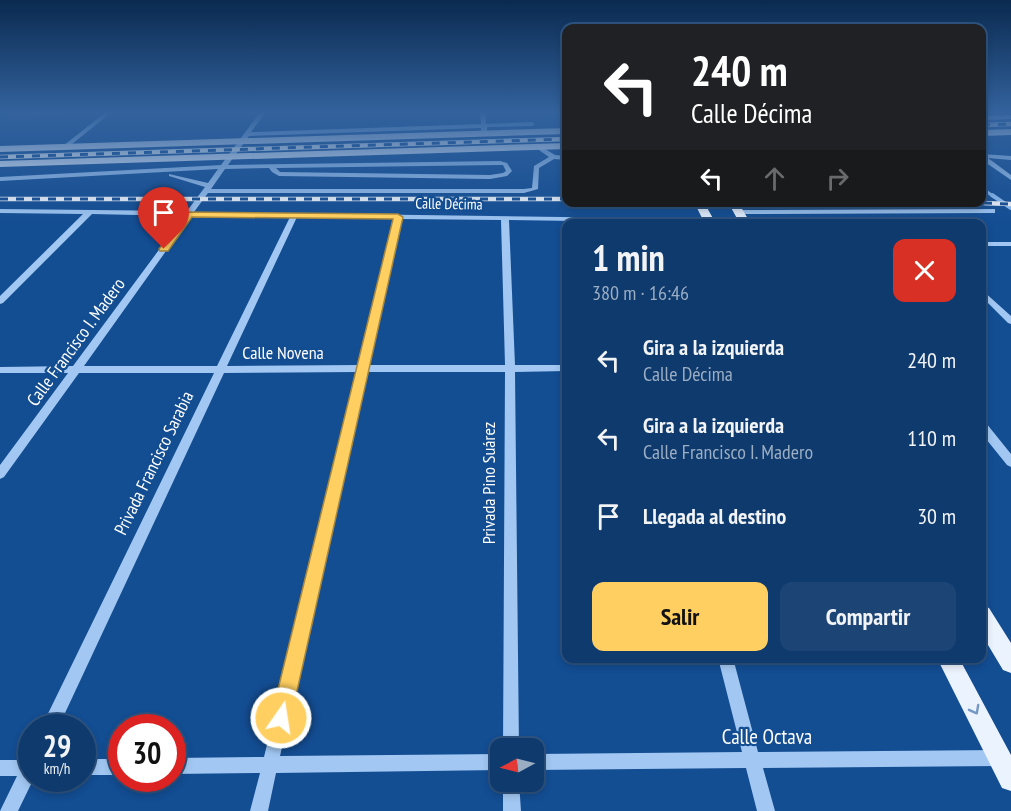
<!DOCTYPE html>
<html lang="es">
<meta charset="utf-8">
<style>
:root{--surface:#0e3a6e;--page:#1c4576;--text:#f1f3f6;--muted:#9badc2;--line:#2e5481;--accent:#ffcf61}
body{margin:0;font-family:"PT Sans Narrow",sans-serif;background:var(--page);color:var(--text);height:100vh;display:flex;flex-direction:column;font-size:22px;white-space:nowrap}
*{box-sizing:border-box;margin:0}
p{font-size:20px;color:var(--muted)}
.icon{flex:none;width:33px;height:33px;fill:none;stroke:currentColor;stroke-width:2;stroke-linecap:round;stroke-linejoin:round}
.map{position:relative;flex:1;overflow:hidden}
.details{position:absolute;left:562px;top:219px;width:424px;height:444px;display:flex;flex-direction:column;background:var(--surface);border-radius:12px;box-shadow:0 3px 9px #0003,0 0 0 2px var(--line)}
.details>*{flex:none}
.top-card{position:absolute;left:562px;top:24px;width:424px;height:183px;border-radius:12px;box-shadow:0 3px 9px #0003,0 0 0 2px var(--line);background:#202124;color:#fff;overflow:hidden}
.needle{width:39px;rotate:263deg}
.fabs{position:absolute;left:490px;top:738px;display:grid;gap:12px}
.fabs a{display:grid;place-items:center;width:54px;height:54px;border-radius:12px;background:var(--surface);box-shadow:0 3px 9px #0003,0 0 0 2px var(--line);font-size:30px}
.speed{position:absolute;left:18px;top:714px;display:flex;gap:12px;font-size:30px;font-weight:700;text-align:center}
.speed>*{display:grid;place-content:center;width:78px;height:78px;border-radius:50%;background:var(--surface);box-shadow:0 3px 9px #0003,0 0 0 2px var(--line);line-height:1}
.speed small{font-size:15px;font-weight:400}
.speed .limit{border:9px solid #d22;background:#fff;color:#111}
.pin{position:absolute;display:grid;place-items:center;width:51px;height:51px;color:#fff;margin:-62px -26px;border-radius:50% 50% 50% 0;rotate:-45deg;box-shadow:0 0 6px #0007}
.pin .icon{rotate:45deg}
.me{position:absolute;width:66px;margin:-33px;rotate:13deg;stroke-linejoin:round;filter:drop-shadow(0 0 4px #0008)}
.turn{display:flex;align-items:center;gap:21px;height:126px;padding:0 30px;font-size:27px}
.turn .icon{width:78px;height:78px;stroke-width:2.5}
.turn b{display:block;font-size:42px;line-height:51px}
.lanes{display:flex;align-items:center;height:57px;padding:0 30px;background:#0003;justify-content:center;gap:30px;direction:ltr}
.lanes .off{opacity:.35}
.round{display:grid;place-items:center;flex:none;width:63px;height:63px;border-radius:12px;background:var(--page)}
.head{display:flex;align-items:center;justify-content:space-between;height:102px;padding:0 30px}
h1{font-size:36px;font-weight:700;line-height:45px}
.button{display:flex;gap:12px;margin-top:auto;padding:12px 30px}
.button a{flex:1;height:69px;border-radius:12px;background:var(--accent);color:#111;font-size:24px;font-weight:700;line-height:69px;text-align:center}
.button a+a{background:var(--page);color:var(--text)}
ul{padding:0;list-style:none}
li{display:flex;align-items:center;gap:18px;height:78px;padding:0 30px}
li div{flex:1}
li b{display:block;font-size:22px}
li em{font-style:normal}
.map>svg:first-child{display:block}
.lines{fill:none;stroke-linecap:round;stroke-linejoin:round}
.stream-far1{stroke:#93c2f5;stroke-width:3}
.stream{stroke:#93c2f5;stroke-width:4}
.minor{fill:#a1c7f2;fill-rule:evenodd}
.major{fill:#ebf3ff;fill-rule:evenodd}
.rail-casing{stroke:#fff;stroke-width:4.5}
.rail{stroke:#134d92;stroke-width:3;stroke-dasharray:8;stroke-linecap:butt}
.wall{fill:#3466a0}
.oneway{stroke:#7498c3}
.route{fill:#ffcf61;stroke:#a6873f;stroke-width:1.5}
.labels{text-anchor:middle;stroke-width:4.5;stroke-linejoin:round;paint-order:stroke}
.far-street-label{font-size:15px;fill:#fff;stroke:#134d92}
.street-label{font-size:18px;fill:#fff;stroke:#134d92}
.near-street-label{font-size:21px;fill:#fff;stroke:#134d92}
</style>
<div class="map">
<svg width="1011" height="811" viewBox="0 0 1011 811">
<rect width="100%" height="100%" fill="#134d92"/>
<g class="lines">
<path class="stream-far1" d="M982,188L994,197"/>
<path class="stream" d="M992,195L1011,208"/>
<path class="minor" d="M106,112H112L67,148H63V146Z
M260,112H266L251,132L481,124L480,112H486V124L532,122L535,124L532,126L487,127V134L484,136L481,134V128L249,136L228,165L500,161L507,163L512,171L507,176L490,179L279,176L272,172L269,168L225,169L211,189H524L532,188L534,166L549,157L536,148V146H540L555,155L567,156V160L554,159L539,168L538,189L524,193H208L194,212L709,219L713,221L709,223L509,220L515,365H567V371L515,372L519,748H503L505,372H368L280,756L501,754V770L276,773L268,811H250L260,773L172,774V758L264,757L358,372L224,373L58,728H41L214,373H79L4,477L0,479V465L68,373H0V367L73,366L184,216L92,214L3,303L0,304V296L83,214L0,213V209L187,211L205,187L169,176V174L208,183L218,169L0,181V177L221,165ZM500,165H503L506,171L503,173L490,175L280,172L276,168ZM191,216L290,217L217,366H84ZM297,217L394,219L360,365L227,366ZM401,219L501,220L505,365H370Z
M982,154L1011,156V160L988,158L1011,175V180L982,160Z
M995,209V213H992L739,214L735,212L739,210Z
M982,242H1011V246H982Z
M982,290L1011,316V324L1008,323L982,297Z
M982,422L986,423L1011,454V467L1007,465L982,434Z
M718,658H733L758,752L1000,750L1006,752L1008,758L1006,764L1000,766L763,768L775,811H757L746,768L534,770V754L742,752Z
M32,756V778H34L18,811H0L17,776H0V760H25Z
M82,759H122V775H82Z
M503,782H519L521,811H503Z"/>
<path class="major" d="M1011,115V119L982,120V116Z
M567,128V134L0,152V146Z
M1011,129V135L982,136V130Z
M567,143V149L0,167V161Z
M694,202H704L716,224H705Z
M728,202H738L751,224H740Z
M982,605L989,608L1011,643V673L1003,670L982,635Z
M937,658H959L1011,755V791L1002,788Z"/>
<g class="rail-casing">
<path id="rail" d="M982,125L1011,124
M0,157L567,139
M0,199H567
M952,202L1011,204"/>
</g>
<use href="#rail" class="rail"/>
</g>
<path class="wall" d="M6,112H81L78,115L9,116Z"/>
<defs><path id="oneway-chevron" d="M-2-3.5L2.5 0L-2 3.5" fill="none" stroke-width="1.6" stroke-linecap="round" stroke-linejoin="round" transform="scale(1.5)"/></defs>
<use class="oneway" href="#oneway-chevron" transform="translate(975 710) rotate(62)"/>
<linearGradient id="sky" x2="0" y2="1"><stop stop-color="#0a2a50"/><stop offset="0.5" stop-color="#33629d"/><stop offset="1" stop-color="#33629d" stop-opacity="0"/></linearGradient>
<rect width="1011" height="225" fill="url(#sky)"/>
<path class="route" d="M186,212L398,214L403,217L291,718L288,726L281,729L274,726L271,718L393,219L192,217L168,251H160L159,249Z"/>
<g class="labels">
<g class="far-street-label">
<text transform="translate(449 204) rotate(1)" y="5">Calle Décima</text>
</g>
<g class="street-label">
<text transform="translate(76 342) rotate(-54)" y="6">Calle Francisco I. Madero</text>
<text x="283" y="359">Calle Novena</text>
<text transform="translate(154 463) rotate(-64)" y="6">Privada Francisco Sarabia</text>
<text transform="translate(489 483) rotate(-90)" y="6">Privada Pino Suárez</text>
</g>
<g class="near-street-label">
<text x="767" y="744">Calle Octava</text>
</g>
</g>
</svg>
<div class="fabs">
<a><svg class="needle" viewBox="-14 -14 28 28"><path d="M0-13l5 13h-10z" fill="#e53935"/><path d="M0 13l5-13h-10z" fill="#9badc2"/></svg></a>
</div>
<div class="speed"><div>29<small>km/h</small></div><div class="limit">30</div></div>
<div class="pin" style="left:164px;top:249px;background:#d93025"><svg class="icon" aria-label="arrive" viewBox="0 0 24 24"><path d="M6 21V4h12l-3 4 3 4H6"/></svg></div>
<svg class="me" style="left:281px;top:718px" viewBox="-20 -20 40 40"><circle r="17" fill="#ffcf61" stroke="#fff" stroke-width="3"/><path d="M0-11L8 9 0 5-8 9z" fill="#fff"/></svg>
<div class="top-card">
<div class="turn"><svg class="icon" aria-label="left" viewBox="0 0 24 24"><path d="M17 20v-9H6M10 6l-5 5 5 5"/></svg><div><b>240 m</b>Calle Décima</div></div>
<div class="lanes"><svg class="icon" aria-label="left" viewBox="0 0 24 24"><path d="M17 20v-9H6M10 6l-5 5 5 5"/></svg><svg class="icon off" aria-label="ahead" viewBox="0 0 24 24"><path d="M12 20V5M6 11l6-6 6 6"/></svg><svg class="icon off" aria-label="right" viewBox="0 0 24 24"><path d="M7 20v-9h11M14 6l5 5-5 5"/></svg></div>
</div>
<section class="details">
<div class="head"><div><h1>1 min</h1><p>380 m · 16:46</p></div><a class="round" style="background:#d93025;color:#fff"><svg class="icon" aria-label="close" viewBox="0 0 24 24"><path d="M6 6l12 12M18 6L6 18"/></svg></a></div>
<ul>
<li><svg class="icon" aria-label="left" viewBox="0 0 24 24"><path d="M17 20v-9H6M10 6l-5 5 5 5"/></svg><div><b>Gira a la izquierda</b><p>Calle Décima</p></div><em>240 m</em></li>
<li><svg class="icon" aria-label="left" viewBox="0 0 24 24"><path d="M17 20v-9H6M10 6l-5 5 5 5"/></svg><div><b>Gira a la izquierda</b><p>Calle Francisco I. Madero</p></div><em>110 m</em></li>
<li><svg class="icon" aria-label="arrive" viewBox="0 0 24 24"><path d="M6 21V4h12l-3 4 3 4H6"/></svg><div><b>Llegada al destino</b></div><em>30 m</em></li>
</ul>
<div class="button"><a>Salir</a><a>Compartir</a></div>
</section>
</div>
